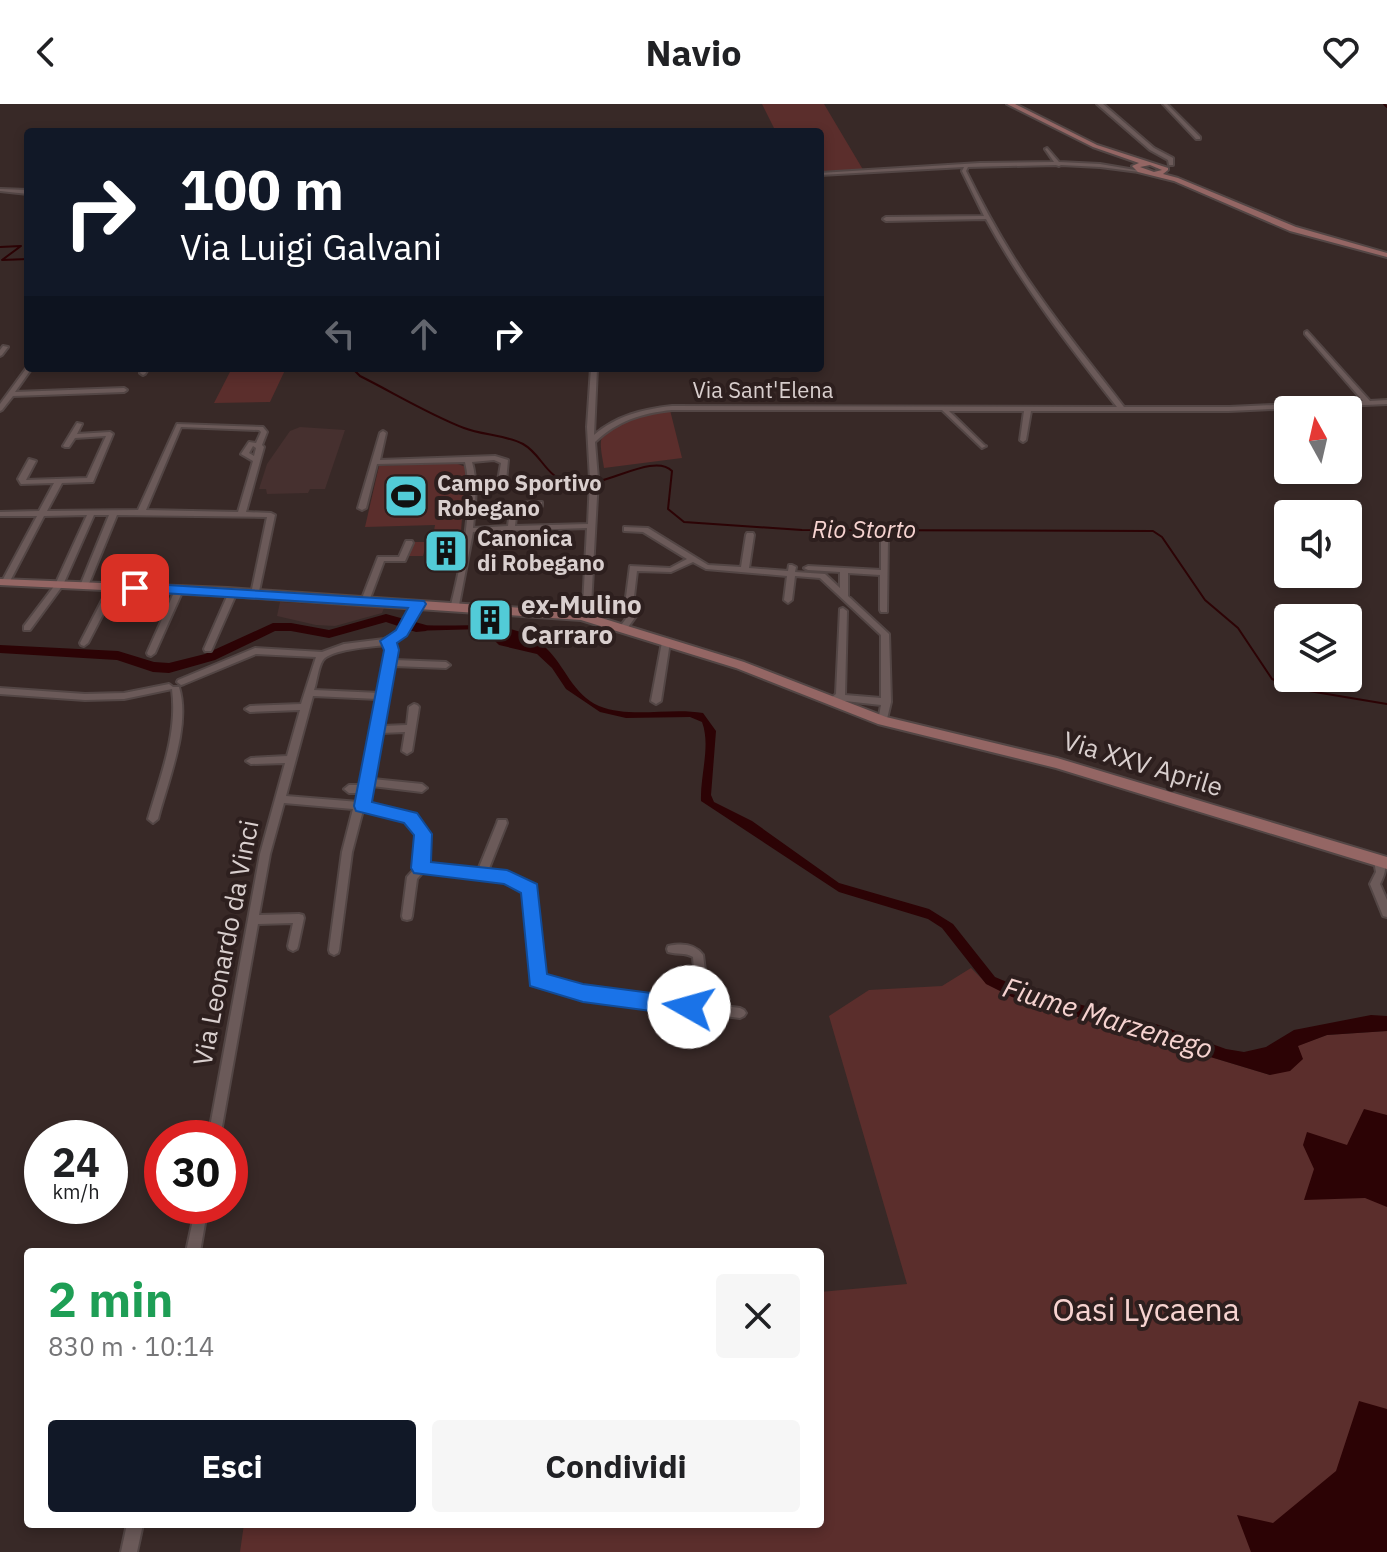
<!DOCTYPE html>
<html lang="it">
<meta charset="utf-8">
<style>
:root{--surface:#fff;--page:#f6f6f6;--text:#202124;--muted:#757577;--accent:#111827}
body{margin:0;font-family:"IBM Plex Sans",sans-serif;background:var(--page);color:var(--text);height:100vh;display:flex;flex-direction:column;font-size:30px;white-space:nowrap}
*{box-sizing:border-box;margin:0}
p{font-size:26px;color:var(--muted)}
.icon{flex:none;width:44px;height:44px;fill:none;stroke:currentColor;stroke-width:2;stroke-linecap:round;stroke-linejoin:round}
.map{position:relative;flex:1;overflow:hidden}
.drawer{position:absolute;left:24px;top:1144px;width:800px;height:280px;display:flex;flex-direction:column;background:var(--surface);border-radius:8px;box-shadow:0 4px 12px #0003}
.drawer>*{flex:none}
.hud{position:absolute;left:24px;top:24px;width:800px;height:244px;border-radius:8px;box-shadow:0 4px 12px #0003;background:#111827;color:#fff;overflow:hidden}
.needle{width:52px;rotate:352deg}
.controls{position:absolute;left:1274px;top:292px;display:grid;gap:16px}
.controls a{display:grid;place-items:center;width:88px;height:88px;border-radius:8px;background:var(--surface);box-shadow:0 4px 12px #0003;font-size:40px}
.speed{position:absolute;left:24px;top:1016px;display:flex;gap:16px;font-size:40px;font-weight:700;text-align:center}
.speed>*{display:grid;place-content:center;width:104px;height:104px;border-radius:50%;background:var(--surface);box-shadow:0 4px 12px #0003;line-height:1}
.speed small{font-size:20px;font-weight:400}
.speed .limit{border:12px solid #d22;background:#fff;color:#111}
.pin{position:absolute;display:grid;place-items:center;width:68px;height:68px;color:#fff;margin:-34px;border-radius:16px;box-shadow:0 4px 12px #0006}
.me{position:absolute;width:88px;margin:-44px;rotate:277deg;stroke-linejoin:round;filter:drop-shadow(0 0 6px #0008)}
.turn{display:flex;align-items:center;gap:28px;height:168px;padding:0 24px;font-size:36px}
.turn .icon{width:104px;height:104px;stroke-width:2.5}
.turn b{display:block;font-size:56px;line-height:68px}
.lanes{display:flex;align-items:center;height:76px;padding:0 24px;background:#0003;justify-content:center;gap:40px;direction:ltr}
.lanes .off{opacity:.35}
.round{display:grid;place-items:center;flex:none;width:84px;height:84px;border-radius:8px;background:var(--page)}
.head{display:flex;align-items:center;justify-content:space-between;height:136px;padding:0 24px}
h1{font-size:48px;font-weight:700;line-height:60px;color:#1e9e55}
.primary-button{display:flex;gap:16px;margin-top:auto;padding:16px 24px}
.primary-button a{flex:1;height:92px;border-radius:8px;background:var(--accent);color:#fff;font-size:32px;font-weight:700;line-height:92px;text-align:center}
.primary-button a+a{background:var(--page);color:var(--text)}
header{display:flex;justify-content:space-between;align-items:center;height:104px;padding:0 24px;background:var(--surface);font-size:36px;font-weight:700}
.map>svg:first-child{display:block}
.built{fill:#46302f}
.green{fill:#5b2e2c}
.water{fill:#2c0305}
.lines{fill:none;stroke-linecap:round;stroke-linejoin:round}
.stream{stroke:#2c0305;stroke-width:2}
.river{fill:#2c0305;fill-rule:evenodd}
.minor-casing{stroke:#534645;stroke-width:4}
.tertiary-casing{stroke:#534645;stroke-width:4}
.secondary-casing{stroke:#534645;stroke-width:4}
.minor{fill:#6b5a59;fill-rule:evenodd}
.tertiary{fill:#6b5a59;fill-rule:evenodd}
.secondary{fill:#946664;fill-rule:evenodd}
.route{fill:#1a73e8;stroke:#114b97;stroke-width:2}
.labels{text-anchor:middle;stroke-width:8;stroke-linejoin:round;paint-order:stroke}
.far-street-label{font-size:22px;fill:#d9cfce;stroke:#2d1f1e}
.far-poi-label{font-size:22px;font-weight:bold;fill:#d9cfce;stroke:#2d1f1e;text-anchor:start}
.far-water-label{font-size:24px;font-style:italic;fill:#f6d3d0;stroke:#2d1f1e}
.poi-label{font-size:26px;font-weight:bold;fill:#d9cfce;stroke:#2d1f1e;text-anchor:start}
.street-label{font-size:26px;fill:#d9cfce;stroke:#2d1f1e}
.water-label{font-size:28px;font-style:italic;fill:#f6d3d0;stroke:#2d1f1e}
.near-park-label{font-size:32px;fill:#f6d3d0;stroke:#2d1f1e}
</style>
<header><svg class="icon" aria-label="back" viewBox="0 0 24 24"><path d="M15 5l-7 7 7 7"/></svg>Navio<svg class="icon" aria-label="heart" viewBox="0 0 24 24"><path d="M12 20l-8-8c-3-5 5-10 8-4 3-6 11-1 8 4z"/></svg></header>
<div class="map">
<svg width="1387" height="1448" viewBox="0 0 1387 1448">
<rect width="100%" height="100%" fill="#382927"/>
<path class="built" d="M300,323L345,326L325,385H310L308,389L267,390L266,385H259L267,360L290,327Z
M280,498L384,504L382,509L335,522L316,521L277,512Z"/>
<path class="green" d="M762,0H824L865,69L820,70V28H776Z
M232,264H286L270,298L214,299Z
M670,306L682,354L604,364C603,356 600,345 601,337C603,316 654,309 670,306Z
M455,359L466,363L460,440L426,441L423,452H408L412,438H432L435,421L365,423L379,362Z
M971,864L987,880L1012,893L1270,971L1297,942L1327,931L1387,927V1448H240L244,1420H820V1188L907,1180L829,912L869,886L942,882Z"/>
<path class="water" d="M412,520C458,526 509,510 546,544C565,562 573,591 599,602C632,615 669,603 703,609L716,627L711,691L714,698L752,717L839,779L929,805L953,820L995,873L1028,887L1159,921L1226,945L1244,948L1266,943L1294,926L1371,911L1387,912V927L1327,931L1298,942L1303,955L1290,967L1270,971L1012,893L986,880L942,824L928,815L839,788L701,697C700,671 711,642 702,618L690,613L626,614L600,608L566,585L552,564L537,550L499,541L495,537L494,529L483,525L409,527Z
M1364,1005L1387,1011V1103L1365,1094L1304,1096L1314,1065L1303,1041L1307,1028L1347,1041Z
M1359,1297L1387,1305V1448H1251L1237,1411L1273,1419L1336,1367Z"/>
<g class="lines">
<path class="stream" d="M1384,0L1387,3
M0,143L21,142L2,156L28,155
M352,264L360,272C394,289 428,310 464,324C482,331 506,331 523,340C543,351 545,375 574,380C603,385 653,348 672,367L668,405L684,418L802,426L1153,427L1162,433L1205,496L1238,524L1272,575L1297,585L1387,600"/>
<path class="river" d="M386,510L426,521L428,524L426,527L416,528L386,518L329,534L291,527H275L215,556L169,569L153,568L117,556L0,549V541L118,547L154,558L169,559L205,550L273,519H291L329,526Z"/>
<g class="minor-casing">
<path id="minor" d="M1163,0H1167L1200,33V35H1196Z
M1047,44L1059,58L1100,60L1141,67L1139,68L1100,63L1061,61L1059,62L1056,61L968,63L966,67C987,110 1010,151 1038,190C1065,229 1095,265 1124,303H1229L1363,297L1305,230V228L1307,227L1370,297L1387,296V300L1229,307H1031L1026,336L1023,338L1020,336L1024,307H949L984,341L986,342L982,344L942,306H672C642,309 617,317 595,338L598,375L591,502L585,514L582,515L578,512L583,502L587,424L473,428L459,501L458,503H452L451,501C461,460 475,399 465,358L377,360L366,404L362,406L358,404L380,329L383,327L386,329L380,356L495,352L508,356L506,377L502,379L498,377L501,359L494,356L472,358C478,379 475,402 473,424L508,422L511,399L539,398H542V402L517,403L515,422L588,420L590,375L587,323L591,264H597L594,331C616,312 643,305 672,302L1117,303C1070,243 1023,183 986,115L886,117L883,115L886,113L984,112L962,67L964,63L820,71V69L980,59L1054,58L1045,45Z
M0,85L28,86V90L0,87Z
M3,242L8,243L2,251L0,252V246Z
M28,262V264H32L15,288L124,284L127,286L124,288L13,292L2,306L0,307V300Z
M143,264H149L145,270L143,271L140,269Z
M77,319L82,320L77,330L110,328L113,330L93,378L62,379L47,407L138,406L177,320L263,323L267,328L262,341L264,343L246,408L271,409L275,411L258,492H252L251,490L267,413L117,411L88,482L84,484L80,482L109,411H94L63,481L30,526H24V522L55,481L87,411L44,412L9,479L5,481L1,479L37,412H0V408L39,407L54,379L21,380L18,375L29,355L36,357L26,376L87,374L106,332L75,334L69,343H65L63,342ZM181,323L259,326L261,328L256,339L249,338L241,350L253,357L238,408L146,406ZM253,342L256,344L254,352L249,349Z
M624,423L648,424L708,461L741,463L746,431L747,429H753L754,431L749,464L788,467L789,461H792L796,463L795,468L825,470L840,484V468L808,466L804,464L808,462L881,466V435L885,433H888L887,508H881L880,506V471L848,469V492L889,530L891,598L886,619H880L878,617L881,601L836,596L832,593L836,590L840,505L843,504L847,507L845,591L881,594V531L820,474L795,472L792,496L788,499L784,496L787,472L706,465L693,458L671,468L637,467L633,501L639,508L626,526H620L619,524L631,508L625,501L630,462L670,464L687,455L643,428L624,427Z
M406,437H412L413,439L405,457H384L369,497L365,500L362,499L361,497L378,453H399Z
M110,481H116L117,483L88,539L84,542L81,541L80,539Z
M176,484H182L183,486L155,549L151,552L148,551L147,549Z
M233,485L237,488L212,545L211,547H205L204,545L229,488Z
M418,497L422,500L405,531L392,538L395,551L394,556L446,558L450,561L446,564L393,562L382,622L407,621L409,603L414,600L417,601L419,603L412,647L407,650L402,647L405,628L381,629L373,675L422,680L427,684L422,688L372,682L368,700L414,711L428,730L426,761L478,766L497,719L498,716H506L507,719L488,767L511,770L534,782L535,785L542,873L583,884L687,897L696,889L693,853C685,848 677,851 668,848L667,845L668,842C682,839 695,840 703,851L708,891L701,899L740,904L744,906L746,909L744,912L740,914L583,894L533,879L531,876L525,787L505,777L423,768L417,775L412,812L411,815L407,816L403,815L402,812L407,773L416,763L418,731L407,717L363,706L352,748L339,846L338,849L334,851L330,849L329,846L342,748L353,705L284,699L270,750L259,811L299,810L303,811L304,814L298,842L297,845L293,847L289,845L288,842L293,819L258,820L220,1034H208L260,750L285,659L251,660L246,657L251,654L287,652L300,606L250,608L245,605L250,602L301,600L316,553L256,550L184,580L181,581L177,578L178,576L255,544L322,548L344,540L384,535L399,527L414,500ZM385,541L387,551L380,589L314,586C317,578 318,563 323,556C332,545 370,543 385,541ZM313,592L378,595L362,681H349L344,685L349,689H361L359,698L286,692Z
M666,535L670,538L661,597L656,600L651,597L662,538Z
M169,580L173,583H179C191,622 168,676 158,715L153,719L148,715C160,673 178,630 172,585L124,595L85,596L0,590V584L85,590L124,589Z
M1379,753L1383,754C1387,764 1385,770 1380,780L1387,796V813L1383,812L1370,780L1376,768L1374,757L1375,754Z
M196,1102H208L200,1148H186Z
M127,1420H143L137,1448H121Z"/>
</g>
<g class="tertiary-casing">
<path id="tertiary" d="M1097,0H1103L1154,44L1173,54V61H1169L1168,56L1150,46Z"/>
</g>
<g class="secondary-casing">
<path id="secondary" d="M1007,0H1015L1097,41L1168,64V66L1163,70L1178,74L1296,123L1387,149V153L1290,127L1174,77L1138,68L1132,62L1139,59L1093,43ZM1150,61L1162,66L1154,68L1140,63Z
M0,475L228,484L582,508L744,558L886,613L1057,654L1387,753V765L1056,664L878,620L736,564L581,516L228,492L0,481Z"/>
</g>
<use href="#minor" class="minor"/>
<use href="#tertiary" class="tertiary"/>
<use href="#secondary" class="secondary"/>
</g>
<path class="route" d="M135,479L424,497L426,500L407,532L397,539L399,546L372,698L417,709L432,730L431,758L507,766L537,780L547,870L583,880L689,894L697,896L700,903L697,909L689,912L583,898L530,882L521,789L504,780L414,769L411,764L414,731L404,719L356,707L354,702L384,546L380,537L396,526L408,504L129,487V481Z"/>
<defs>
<g id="stadium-square" transform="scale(2.3)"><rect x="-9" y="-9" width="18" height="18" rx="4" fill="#52cbd7" stroke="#2d1f1e"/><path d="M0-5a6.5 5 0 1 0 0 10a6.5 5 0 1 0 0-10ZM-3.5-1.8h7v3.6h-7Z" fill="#111"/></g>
<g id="building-square" transform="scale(2.3)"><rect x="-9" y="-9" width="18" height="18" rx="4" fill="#52cbd7" stroke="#2d1f1e"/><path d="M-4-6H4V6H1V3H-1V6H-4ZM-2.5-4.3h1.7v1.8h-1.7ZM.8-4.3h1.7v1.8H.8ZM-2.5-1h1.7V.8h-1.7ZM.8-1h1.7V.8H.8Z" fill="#111"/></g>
</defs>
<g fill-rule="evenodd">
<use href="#stadium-square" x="406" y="392"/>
<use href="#building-square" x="446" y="447"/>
<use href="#building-square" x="490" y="516"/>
</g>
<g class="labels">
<g class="far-street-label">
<text x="763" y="294">Via Sant'Elena</text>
</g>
<g class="far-poi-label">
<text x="437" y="387">Campo Sportivo<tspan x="437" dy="25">Robegano</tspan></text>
<text x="477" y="442">Canonica<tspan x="477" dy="25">di Robegano</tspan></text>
</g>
<g class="far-water-label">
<text x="864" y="434">Rio Storto</text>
</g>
<g class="poi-label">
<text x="521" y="510">ex-Mulino<tspan x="521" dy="30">Carraro</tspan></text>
</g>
<g class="street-label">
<text transform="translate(1143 660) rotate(17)" y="9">Via XXV Aprile</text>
<text transform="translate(226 839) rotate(-79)" y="9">Via Leonardo da Vinci</text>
</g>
<g class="water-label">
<text transform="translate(1108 914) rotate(17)" y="10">Fiume Marzenego</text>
</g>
<g class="near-park-label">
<text x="1146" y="1217">Oasi Lycaena</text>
</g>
</g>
</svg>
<div class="controls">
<a><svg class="needle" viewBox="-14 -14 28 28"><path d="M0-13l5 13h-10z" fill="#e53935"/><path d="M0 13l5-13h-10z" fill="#757577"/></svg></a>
<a><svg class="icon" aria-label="sound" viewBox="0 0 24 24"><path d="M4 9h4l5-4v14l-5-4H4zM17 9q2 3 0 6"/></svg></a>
<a><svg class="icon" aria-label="layers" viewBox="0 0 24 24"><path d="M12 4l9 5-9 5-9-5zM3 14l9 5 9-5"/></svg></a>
</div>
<div class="speed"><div>24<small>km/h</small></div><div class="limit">30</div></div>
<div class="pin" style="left:135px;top:484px;background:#d93025"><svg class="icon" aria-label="arrive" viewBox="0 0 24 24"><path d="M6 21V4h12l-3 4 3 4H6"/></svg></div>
<svg class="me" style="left:689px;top:903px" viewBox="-20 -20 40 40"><circle r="19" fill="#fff"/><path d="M0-13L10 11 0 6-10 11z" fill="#1a73e8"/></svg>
<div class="hud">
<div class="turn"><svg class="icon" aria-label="right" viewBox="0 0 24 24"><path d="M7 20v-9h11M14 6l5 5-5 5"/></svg><div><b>100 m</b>Via Luigi Galvani</div></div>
<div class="lanes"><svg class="icon off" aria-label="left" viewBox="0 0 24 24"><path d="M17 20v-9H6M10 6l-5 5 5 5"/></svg><svg class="icon off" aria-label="ahead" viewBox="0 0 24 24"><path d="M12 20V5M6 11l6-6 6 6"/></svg><svg class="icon" aria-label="right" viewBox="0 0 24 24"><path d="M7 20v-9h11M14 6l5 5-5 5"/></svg></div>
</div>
<section class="drawer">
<div class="head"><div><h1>2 min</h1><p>830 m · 10:14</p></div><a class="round"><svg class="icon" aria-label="close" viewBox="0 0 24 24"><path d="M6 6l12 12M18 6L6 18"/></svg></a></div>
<div class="primary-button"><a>Esci</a><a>Condividi</a></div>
</section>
</div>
